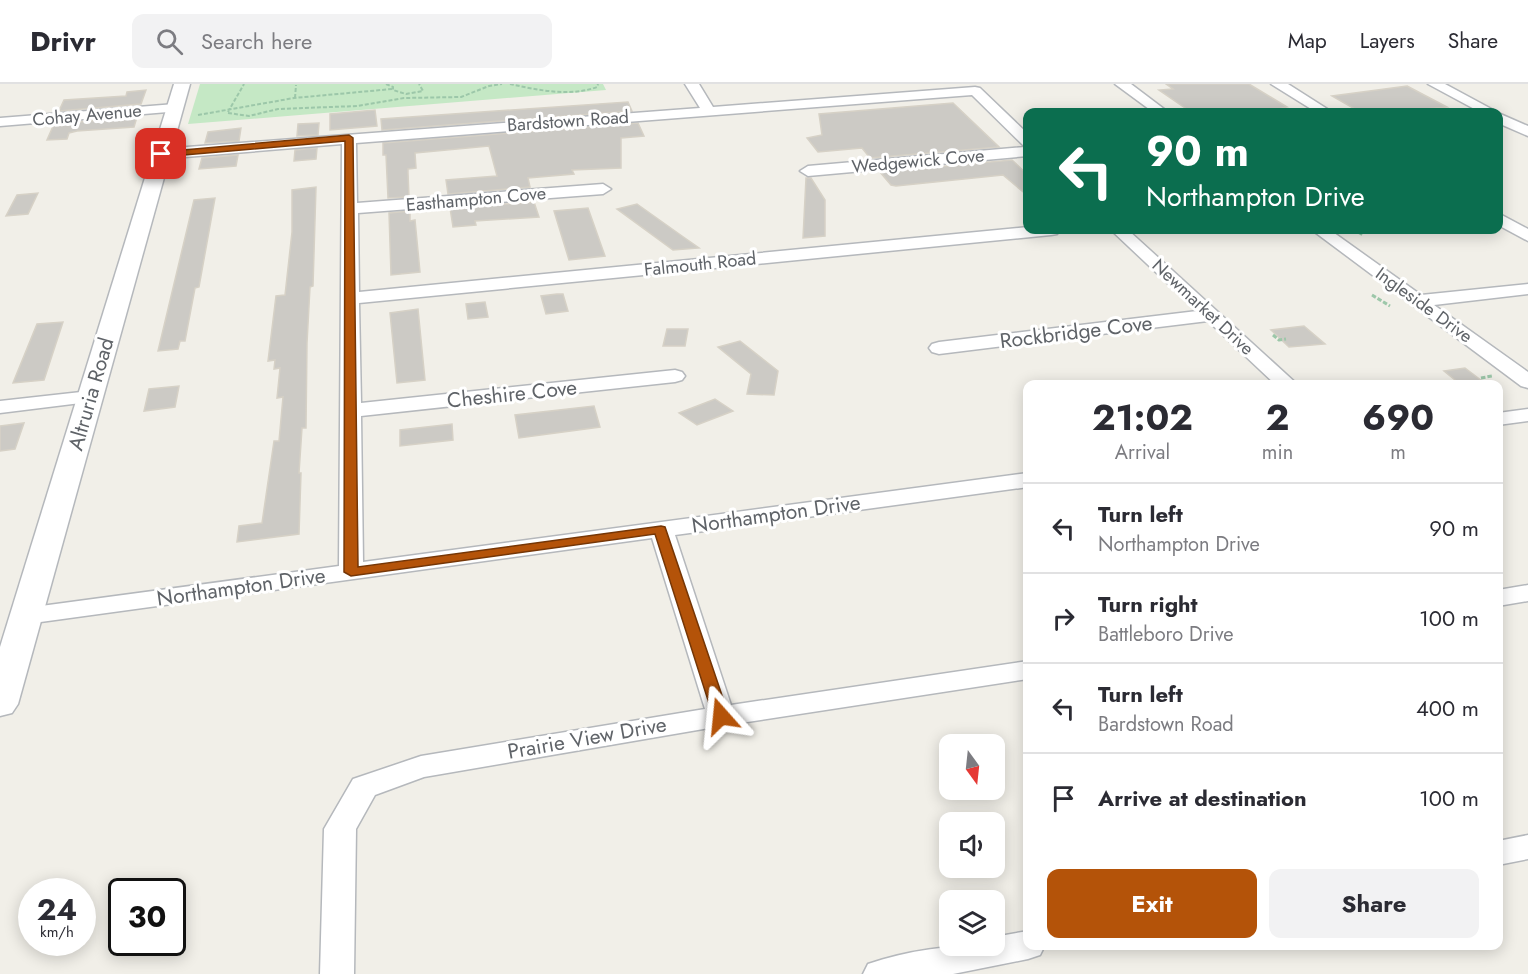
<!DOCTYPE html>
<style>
:root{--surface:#fff;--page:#f2f2f3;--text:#2b2b33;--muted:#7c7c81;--line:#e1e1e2;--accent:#b45309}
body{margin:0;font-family:Jost,sans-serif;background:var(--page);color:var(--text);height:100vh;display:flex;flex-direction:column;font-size:22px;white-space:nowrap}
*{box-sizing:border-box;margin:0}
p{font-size:20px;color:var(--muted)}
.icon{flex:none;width:33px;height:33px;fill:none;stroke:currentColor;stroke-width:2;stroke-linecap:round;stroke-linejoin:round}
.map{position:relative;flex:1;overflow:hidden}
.details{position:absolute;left:1023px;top:296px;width:480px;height:570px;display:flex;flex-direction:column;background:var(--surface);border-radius:12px;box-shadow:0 3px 15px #0003}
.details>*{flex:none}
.hud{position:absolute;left:1023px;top:24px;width:480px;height:126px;border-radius:12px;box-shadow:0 3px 15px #0003;background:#0b6e4f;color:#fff;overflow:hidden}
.needle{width:39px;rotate:165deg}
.fabs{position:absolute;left:939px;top:650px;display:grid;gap:12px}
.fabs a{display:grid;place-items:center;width:66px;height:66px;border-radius:12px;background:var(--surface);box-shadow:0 3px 15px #0003;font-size:30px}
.speed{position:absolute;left:18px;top:794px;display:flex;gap:12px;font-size:30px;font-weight:700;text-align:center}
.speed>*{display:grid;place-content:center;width:78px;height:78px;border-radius:50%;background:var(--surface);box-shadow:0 3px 15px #0003;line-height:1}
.speed small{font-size:15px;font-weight:400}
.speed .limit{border:3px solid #111;border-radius:9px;background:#fff;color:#111}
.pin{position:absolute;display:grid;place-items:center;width:51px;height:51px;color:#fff;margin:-26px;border-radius:12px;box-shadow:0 3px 9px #0006}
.me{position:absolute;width:66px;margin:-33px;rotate:342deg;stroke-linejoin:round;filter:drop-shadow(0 0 4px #0008)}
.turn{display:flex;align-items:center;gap:21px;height:126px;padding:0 24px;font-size:27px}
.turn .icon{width:78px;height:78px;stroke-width:2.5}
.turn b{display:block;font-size:42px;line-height:51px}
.eta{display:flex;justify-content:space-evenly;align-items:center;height:102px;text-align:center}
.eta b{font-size:36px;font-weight:700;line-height:42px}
.button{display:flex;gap:12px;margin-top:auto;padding:12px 24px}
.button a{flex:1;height:69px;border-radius:12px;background:var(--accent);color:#fff;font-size:24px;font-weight:700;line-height:69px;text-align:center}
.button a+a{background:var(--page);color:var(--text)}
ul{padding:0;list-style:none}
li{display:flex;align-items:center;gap:18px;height:90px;padding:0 24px;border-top:2px solid var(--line)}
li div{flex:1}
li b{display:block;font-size:22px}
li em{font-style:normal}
header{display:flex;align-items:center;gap:36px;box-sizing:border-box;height:84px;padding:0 30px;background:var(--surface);border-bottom:2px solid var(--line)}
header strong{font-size:28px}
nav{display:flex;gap:33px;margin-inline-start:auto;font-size:21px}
.search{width:420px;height:54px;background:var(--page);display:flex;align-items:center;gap:15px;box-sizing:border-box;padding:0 21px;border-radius:12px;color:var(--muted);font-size:22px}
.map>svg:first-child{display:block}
.green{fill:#c5e8c5}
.building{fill:#cccac5;stroke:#d6d1c6;stroke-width:1.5}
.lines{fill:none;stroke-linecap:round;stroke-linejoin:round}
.minor-casing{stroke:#b5b8bc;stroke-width:3}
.tertiary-casing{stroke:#b5b8bc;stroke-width:3}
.path-far1{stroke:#9cc7a9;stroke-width:2;stroke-dasharray:4 2;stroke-linecap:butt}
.path{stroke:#9cc7a9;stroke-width:3;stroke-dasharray:4.5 2;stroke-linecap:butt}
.minor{fill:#fff;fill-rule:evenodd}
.tertiary{fill:#fff;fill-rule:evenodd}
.route{fill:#b45309;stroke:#753606;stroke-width:1.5}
.labels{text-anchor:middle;stroke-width:6;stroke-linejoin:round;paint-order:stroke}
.far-street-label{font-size:18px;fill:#5f6368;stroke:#fff}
.street-label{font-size:21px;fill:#5f6368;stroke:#fff}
</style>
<header>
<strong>Drivr</strong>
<div class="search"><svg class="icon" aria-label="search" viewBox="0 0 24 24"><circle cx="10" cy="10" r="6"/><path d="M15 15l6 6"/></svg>Search here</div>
<nav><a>Map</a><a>Layers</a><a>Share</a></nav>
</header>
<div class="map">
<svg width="1528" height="890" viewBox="0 0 1528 890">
<rect width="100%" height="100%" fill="#f1efe8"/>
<path class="green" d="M200,0H603L606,6L188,40Z"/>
<path class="building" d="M1166,0H1249L1287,23L1282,24L1289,28H1191L1159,6L1173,5Z
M1407,2L1447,23L1391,28H1360L1332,12Z
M146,6L141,20L59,27L64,16L126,12L127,8Z
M628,18L632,27L382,46L381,35Z
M953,19L999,63L870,74L862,64L818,68L807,54L822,51L819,30Z
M375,26L377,42L330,46V30Z
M137,33L134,43L77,47L69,49L67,55L47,56L54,40Z
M319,39L318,51L297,52L298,40Z
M638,39L644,52L621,54V84L572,86L574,90L528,94L530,103L448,110L446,96L497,92L489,62L415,69L416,84L408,85V89L409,113L388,114L386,71H383V59Z
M241,44L239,57L205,59L208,48Z
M317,64L316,75L294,77L295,66Z
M238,71L236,82L199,85L202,74Z
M1012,76L1028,91V112L1003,91L896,102L891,101L880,88Z
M806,94H811L825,116V152L803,154Z
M316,103L313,202L310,203L307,259L306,344H302L299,389H301L299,450L237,458L239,442L262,439L274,357H279L283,313L277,314L280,284L274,285L275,276L268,277L276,212L285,211L292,148V106Z
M38,109L28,130L6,132L17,111Z
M215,114L199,203L195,204L185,257H180L178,265L158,267L194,116Z
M534,118L539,133L475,137L476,141L453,143L450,124Z
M637,120L682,152L699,164L673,166L617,125Z
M588,124L605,172L569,176L554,127Z
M410,127V137L415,136L420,188L391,191L389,129Z
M557,210H563L568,227L546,230L541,212Z
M485,218L488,233L468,235L466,220Z
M418,225L425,296L397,299L390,229Z
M63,238L44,296L13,299L37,240Z
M1304,242L1325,260L1289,263L1271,246Z
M667,245H688L685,262H663Z
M740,257L778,287L774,311L747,310L751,290L718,263Z
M1465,284L1486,300H1460L1444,287Z
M179,302L175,323L144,327L149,305Z
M715,315L733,327L697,341L679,329Z
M594,322L600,343L519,354L515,331Z
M24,339L15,365L0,367V342Z
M452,340L453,356L400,362V346Z"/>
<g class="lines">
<g class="minor-casing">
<path id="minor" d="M685,0H699L713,23L975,3L980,4L1028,50V72L808,92L800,87L808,82L1025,63L972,11L356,59L357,119L603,100L611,105L603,110L358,129L359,208L1028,143V146H1059L1057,150L1051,151L359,219L361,319L675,286L682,288L685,292L682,296L675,298L361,332L363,478L1028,389V403L675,451L731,621L1028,577V595L721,642L424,693L375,711L356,745L354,890H320L324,745L353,695L421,672L705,625L652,454L26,540L17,538L13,532L17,526L26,524L339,482L342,60L161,75L153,70L161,65L700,24Z
M1115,0H1131L1168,28H1153Z
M1271,0H1288L1332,28H1316Z
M1428,0H1445L1497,28H1480Z
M175,20L180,21L182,24L180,27L0,42V34Z
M1498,29L1528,42V52L1498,39Z
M1498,129L1528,145V157L1498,141Z
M1111,146H1128L1297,300H1275L1208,237L939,270L932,268L929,264L932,260L939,258L1197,227Z
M1312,146H1330L1421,211L1528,200V210L1434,221L1528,288V304L1521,302Z
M90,307L97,309L100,313L97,317L0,329V317Z
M1528,325V337L1498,341V329Z
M1528,501V517L1498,522V506Z
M1528,751V775L1498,781V757Z
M1028,847V861H1045L1040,871L1028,875L953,890H863L868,880C908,866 952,861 994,861V853Z"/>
</g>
<g class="tertiary-casing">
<path id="tertiary" d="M174,0H190L18,620L12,629L0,632V563Z"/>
</g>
<path class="path-far1" d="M386,0L393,3V6L406,10L423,7L419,0
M510,0C537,6 570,13 597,3L598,0
M295,14L296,1
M1184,25H1182L1187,28
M228,28L244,0
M228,29L249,32L278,25L357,22L404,14L461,13L489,2L502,0
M198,31L294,14L392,5
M1354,146L1362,151"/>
<path class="path" d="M1372,211L1390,222
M1273,251L1279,256L1286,255
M1481,294L1492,292"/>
<use href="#minor" class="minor"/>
<use href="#tertiary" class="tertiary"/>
</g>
<path class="route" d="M349,51L353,54L358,483L661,442L665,443L729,632L726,635H715L713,632L655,450L351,492L344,488L345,57L161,73L157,70L161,68Z"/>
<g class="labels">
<g class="far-street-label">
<text transform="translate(87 31) rotate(-5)" y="6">Cohay Avenue</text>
<text transform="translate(568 37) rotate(-4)" y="6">Bardstown Road</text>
<text transform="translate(918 77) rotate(-5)" y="6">Wedgewick Cove</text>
<text transform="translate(476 115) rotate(-5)" y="6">Easthampton Cove</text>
<text transform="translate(700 180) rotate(-6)" y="6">Falmouth Road</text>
<text transform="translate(1424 221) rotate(36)" y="6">Ingleside Drive</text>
<text transform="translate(1203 223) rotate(43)" y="6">Newmarket Drive</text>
</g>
<g class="street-label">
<text transform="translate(1076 248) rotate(-7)" y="7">Rockbridge Cove</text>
<text transform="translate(91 310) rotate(-74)" y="7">Altruria Road</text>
<text transform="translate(512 310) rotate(-6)" y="7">Cheshire Cove</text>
<text transform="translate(776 430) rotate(-8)" y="7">Northampton Drive</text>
<text transform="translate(241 503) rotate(-8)" y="7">Northampton Drive</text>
<text transform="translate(587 654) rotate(-10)" y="7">Prairie View Drive</text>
</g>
</g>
</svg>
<div class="fabs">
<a><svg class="needle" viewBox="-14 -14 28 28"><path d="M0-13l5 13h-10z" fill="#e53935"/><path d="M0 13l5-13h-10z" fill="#7c7c81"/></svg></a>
<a><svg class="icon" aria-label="sound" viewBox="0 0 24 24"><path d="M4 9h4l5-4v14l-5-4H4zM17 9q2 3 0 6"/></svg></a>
<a><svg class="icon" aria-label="layers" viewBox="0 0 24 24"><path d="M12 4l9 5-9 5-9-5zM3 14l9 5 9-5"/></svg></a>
</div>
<div class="speed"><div>24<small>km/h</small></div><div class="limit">30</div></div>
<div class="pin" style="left:161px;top:70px;background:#d93025"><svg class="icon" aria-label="arrive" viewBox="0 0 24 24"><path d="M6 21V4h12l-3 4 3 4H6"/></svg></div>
<svg class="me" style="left:721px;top:632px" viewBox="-20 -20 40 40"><path d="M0-17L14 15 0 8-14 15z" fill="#b45309" stroke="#fff" stroke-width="4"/></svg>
<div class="hud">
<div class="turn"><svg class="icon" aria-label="left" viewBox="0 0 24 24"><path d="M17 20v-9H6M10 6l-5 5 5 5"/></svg><div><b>90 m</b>Northampton Drive</div></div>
</div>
<section class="details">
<div class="eta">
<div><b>21:02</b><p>Arrival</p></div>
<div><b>2</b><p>min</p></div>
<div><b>690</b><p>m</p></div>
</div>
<ul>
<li><svg class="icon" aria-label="left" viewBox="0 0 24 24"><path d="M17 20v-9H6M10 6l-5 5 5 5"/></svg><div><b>Turn left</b><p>Northampton Drive</p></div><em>90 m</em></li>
<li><svg class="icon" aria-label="right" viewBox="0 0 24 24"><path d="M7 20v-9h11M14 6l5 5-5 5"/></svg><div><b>Turn right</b><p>Battleboro Drive</p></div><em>100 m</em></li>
<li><svg class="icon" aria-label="left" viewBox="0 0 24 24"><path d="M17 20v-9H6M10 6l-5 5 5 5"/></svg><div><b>Turn left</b><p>Bardstown Road</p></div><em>400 m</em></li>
<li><svg class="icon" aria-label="arrive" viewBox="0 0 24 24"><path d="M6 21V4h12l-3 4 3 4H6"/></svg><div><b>Arrive at destination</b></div><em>100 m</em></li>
</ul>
<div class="button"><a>Exit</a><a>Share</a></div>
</section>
</div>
